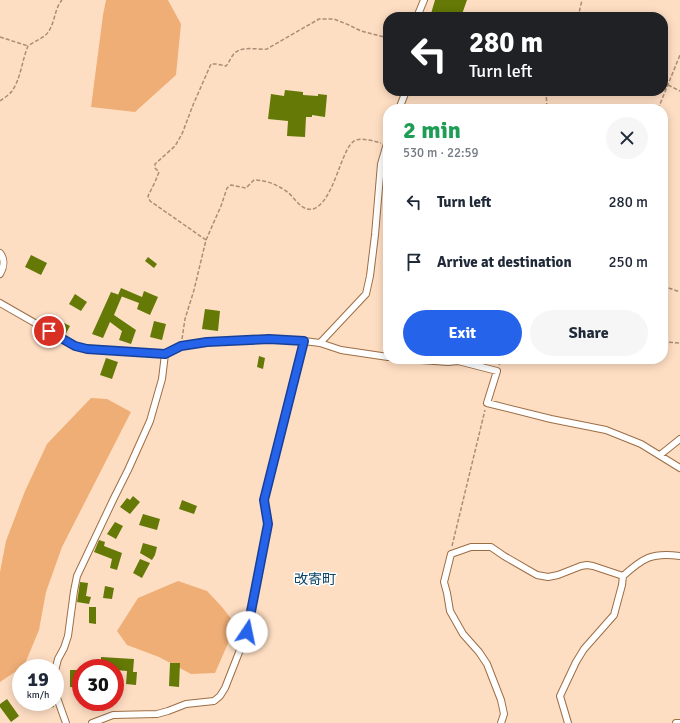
<!DOCTYPE html>
<meta charset="utf-8">
<style>
:root{--surface:#fff;--page:#f6f6f7;--text:#1f2937;--muted:#747a83;--accent:#2563eb}
body{margin:0;font-family:Signika,"Noto Sans JP",sans-serif;background:var(--page);color:var(--text);height:100vh;display:flex;flex-direction:column;font-size:15px;white-space:nowrap}
*{box-sizing:border-box;margin:0}
p{font-size:13px;color:var(--muted)}
.icon{flex:none;width:22px;height:22px;fill:none;stroke:currentColor;stroke-width:2;stroke-linecap:round;stroke-linejoin:round}
.map{position:relative;flex:1;overflow:hidden}
.drawer{position:absolute;left:383px;top:104px;width:285px;height:260px;display:flex;flex-direction:column;background:var(--surface);border-radius:16px;box-shadow:0 2px 10px #0003}
.drawer>*{flex:none}
.guide{position:absolute;left:383px;top:12px;width:285px;height:84px;border-radius:16px;box-shadow:0 2px 10px #0003;background:#202124;color:#fff;overflow:hidden}
.speed{position:absolute;left:12px;top:659px;display:flex;gap:8px;font-size:20px;font-weight:700;text-align:center}
.speed>*{display:grid;place-content:center;width:52px;height:52px;border-radius:50%;background:var(--surface);box-shadow:0 2px 10px #0003;line-height:1}
.speed small{font-size:10px;font-weight:400}
.speed .limit{border:6px solid #d22;background:#fff;color:#111}
.pin{position:absolute;display:grid;place-items:center;width:34px;height:34px;color:#fff;margin:-17px;border:2px solid #fff;border-radius:50%;box-shadow:0 1px 4px #0007}
.me{position:absolute;width:44px;margin:-22px;rotate:11deg;stroke-linejoin:round;filter:drop-shadow(0 0 3px #0008)}
.turn{display:flex;align-items:center;gap:14px;height:84px;padding:0 20px;font-size:18px}
.turn .icon{width:52px;height:52px;stroke-width:2.5}
.turn b{display:block;font-size:28px;line-height:34px}
.round{display:grid;place-items:center;flex:none;width:42px;height:42px;border-radius:21px;background:var(--page)}
.headline{display:flex;align-items:center;justify-content:space-between;height:68px;padding:0 20px}
h1{font-size:24px;font-weight:700;line-height:30px;color:#1e9e55}
.cta{display:flex;gap:8px;margin-top:auto;padding:8px 20px}
.cta a{flex:1;height:46px;border-radius:24px;background:var(--accent);color:#fff;font-size:16px;font-weight:700;line-height:46px;text-align:center}
.cta a+a{background:var(--page);color:var(--text)}
ul{padding:0;list-style:none}
li{display:flex;align-items:center;gap:12px;height:60px;padding:0 20px}
li div{flex:1}
li b{display:block;font-size:15px}
li em{font-style:normal}
.map>svg:first-child{display:block}
.green{fill:#efae76}
.building{fill:#647906}
.lines{fill:none;stroke-linecap:round;stroke-linejoin:round}
.street-casing{stroke:#9d6d44;stroke-width:8}
.path{stroke:#a98e77;stroke-width:1.5;stroke-dasharray:4 2;stroke-linecap:butt}
.street{stroke:#fff;stroke-width:6}
.route-casing{stroke:#184099;stroke-width:10}
.route{stroke:#2563eb;stroke-width:7}
.labels{text-anchor:middle;stroke-width:3;stroke-linejoin:round;paint-order:stroke}
.quarter-label{font-size:14px;fill:#0b4466;stroke:#fff}
</style>
<div class="map">
<svg width="680" height="723" viewBox="0 0 680 723">
<rect width="100%" height="100%" fill="#fedec3"/>
<path class="green" d="M106,0H168L181,24L176,75L135,112L91,107L103,15Z
M91,398L107,399L131,412L62,547L46,592L39,630L24,666L0,682V572L6,541L25,491L47,444Z
M178,581L207,591L222,607L236,625L215,673L191,674L159,657L127,645L117,631L138,598Z"/>
<path class="building" d="M435,0H467L461,17H430Z
M285,90L303,92V95L318,96V94L327,95L325,117L312,115V117H306L305,137L287,136L288,121L268,119L271,94L284,96Z
M31,255L47,263L41,275L25,267Z
M148,257L157,264L154,268L145,261Z
M121,288L142,297L144,291L158,297L150,315L137,309L139,303L118,295Z
M111,292L122,296L114,315L136,330L131,344L119,340L122,331L110,322L103,338L92,334Z
M75,294L87,302L81,311L69,304Z
M205,309L220,311L218,331L202,329Z
M52,317L70,326L65,335L48,325Z
M154,321L166,324L162,340L150,337Z
M259,356L265,358L263,369L257,367Z
M106,358L118,362L112,379L100,375Z
M133,496L140,502L130,514L120,507L127,498L130,500Z
M182,500L197,506L194,514L179,509Z
M143,514L160,519L157,530L139,525Z
M115,522L123,526L116,539L107,534Z
M99,540L105,542L104,546L122,553L117,570L110,568L112,559L94,552Z
M143,543L157,547L155,555L152,560L140,553Z
M140,559L150,563L142,578L133,573Z
M80,582L88,583L86,596L91,597L89,604L77,602Z
M105,586L114,588L112,599L103,598Z
M89,607H96V624L89,623Z
M101,657L134,659L133,672H137L136,685L126,684L127,671L115,670V668H101Z
M170,663H180L179,687L169,686Z
M70,670H81V688L70,687Z
M7,699L19,716L11,722L0,707V704Z
M41,702H53L54,707L42,709Z"/>
<g class="lines">
<g class="street-casing">
<path id="street" d="M417,17L424,0
M399,109L406,91
M0,253C5,259 4,267 0,274
M0,303L75,346L87,349L165,354L181,346L207,342L269,339L304,341L320,343L341,350L388,357
M320,343L366,294L370,276L375,235L381,164L388,140
M407,359L448,362L458,361L497,371L487,403L551,419L606,430L641,444L680,468
M660,455L680,439
M55,671L58,659L64,648L68,636L74,591L77,576L114,498L128,470L150,421L162,379L165,354
M55,683L56,695L66,723
M92,723L113,715L157,714L168,711L186,704L214,701L220,696L225,688L247,632L268,524L264,500L304,341
M501,723L504,714L501,700L487,664L479,652L463,634L450,611L447,593L444,582L451,554L471,547H491L504,556L537,575L548,577L558,575L581,566L587,565L593,566L623,576
M568,723L560,696L576,662L584,649L614,615L622,585L623,576C643,558 652,552 680,556
M676,723H680"/>
</g>
<path class="path" d="M577,17L579,13L582,0
M0,37L28,46
M668,85L680,91
M539,91L545,93
M546,91L547,109
M0,101C4,98 9,95 12,91C21,78 22,60 28,46C36,40 46,38 50,29C55,20 55,8 62,0
M658,109L680,55
M206,240L150,201L148,196L155,182L159,172L155,168V164L175,146L182,134L193,105L211,64H216L226,66C229,63 230,59 233,55C240,45 256,50 267,49L319,19H334L349,25L361,31L388,38
M663,286L680,292
M182,339L185,319L194,290L206,240L221,206L227,188L231,185L246,188L254,180C265,180 276,184 286,191C294,196 301,212 313,209C335,202 341,145 356,140C364,138 373,141 381,143
M663,342L680,343
M499,365L501,359
M452,546L485,410"/>
<use href="#street" class="street"/>
</g>
<g class="lines">
<g class="route-casing">
<path id="route" d="M49,331L75,346L87,349L165,354L181,346L207,342L269,339L304,341L264,500L268,524L247,632"/>
</g>
<use href="#route" class="route"/>
</g>
<g class="labels">
<g class="quarter-label">
<text x="315" y="584">改寄町</text>
</g>
</g>
</svg>
<div class="speed"><div>19<small>km/h</small></div><div class="limit">30</div></div>
<div class="pin" style="left:49px;top:331px;background:#d93025"><svg class="icon" aria-label="arrive" viewBox="0 0 24 24"><path d="M6 21V4h12l-3 4 3 4H6"/></svg></div>
<svg class="me" style="left:247px;top:632px" viewBox="-20 -20 40 40"><circle r="19" fill="#fff"/><path d="M0-13L10 11 0 6-10 11z" fill="#2563eb"/></svg>
<div class="guide">
<div class="turn"><svg class="icon" aria-label="left" viewBox="0 0 24 24"><path d="M17 20v-9H6M10 6l-5 5 5 5"/></svg><div><b>280 m</b>Turn left</div></div>
</div>
<section class="drawer">
<div class="headline"><div><h1>2 min</h1><p>530 m · 22:59</p></div><a class="round"><svg class="icon" aria-label="close" viewBox="0 0 24 24"><path d="M6 6l12 12M18 6L6 18"/></svg></a></div>
<ul>
<li><svg class="icon" aria-label="left" viewBox="0 0 24 24"><path d="M17 20v-9H6M10 6l-5 5 5 5"/></svg><div><b>Turn left</b></div><em>280 m</em></li>
<li><svg class="icon" aria-label="arrive" viewBox="0 0 24 24"><path d="M6 21V4h12l-3 4 3 4H6"/></svg><div><b>Arrive at destination</b></div><em>250 m</em></li>
</ul>
<div class="cta"><a>Exit</a><a>Share</a></div>
</section>
</div>
